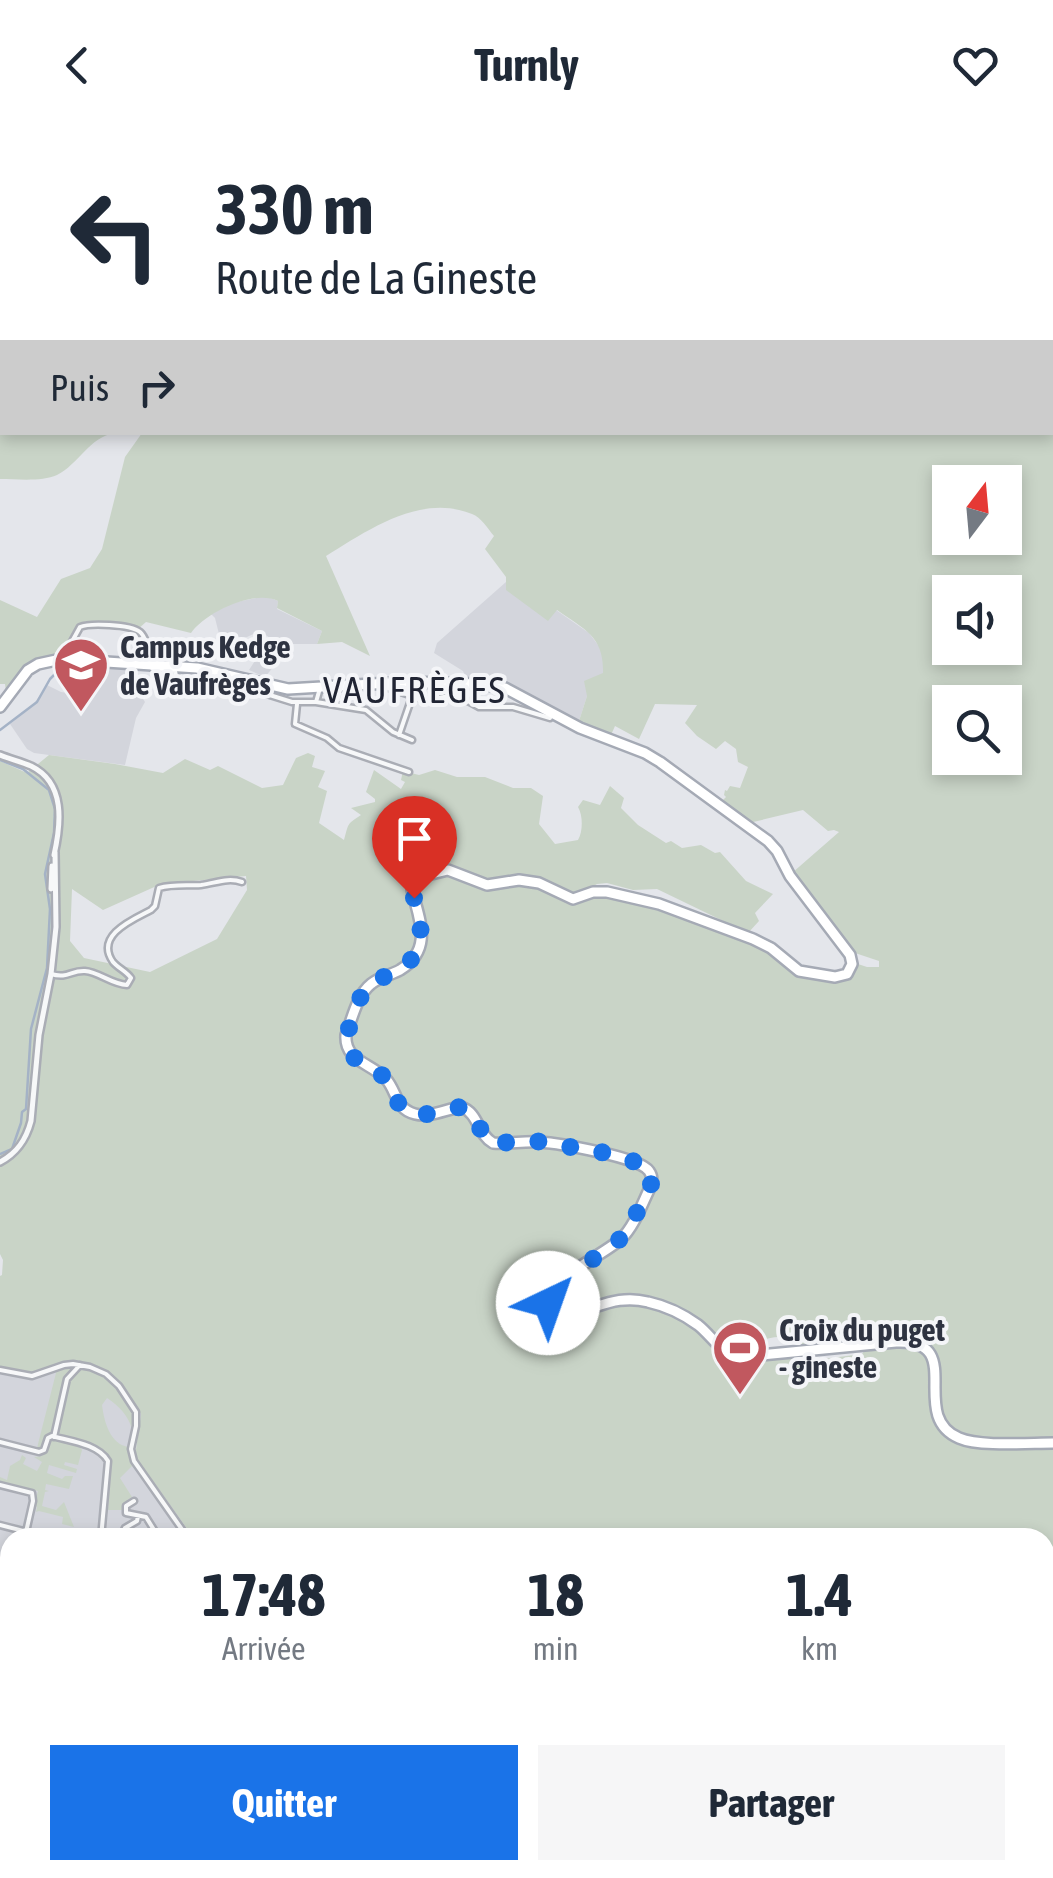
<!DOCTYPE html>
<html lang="fr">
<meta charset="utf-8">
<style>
:root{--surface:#fff;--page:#f6f6f7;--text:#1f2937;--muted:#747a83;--accent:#1a73e8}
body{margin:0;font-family:"Asap Condensed",sans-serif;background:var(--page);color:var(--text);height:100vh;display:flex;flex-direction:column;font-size:38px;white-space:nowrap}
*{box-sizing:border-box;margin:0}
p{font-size:32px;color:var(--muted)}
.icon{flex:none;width:55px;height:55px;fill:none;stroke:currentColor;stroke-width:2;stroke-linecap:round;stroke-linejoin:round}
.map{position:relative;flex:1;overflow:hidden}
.side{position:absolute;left:0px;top:1398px;width:1055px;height:352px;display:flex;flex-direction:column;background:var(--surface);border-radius:30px 30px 0 0;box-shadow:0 5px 15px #0003}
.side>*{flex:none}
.hud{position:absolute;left:0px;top:0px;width:1055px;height:305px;box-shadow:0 5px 15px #0003;background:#fff;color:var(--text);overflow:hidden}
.needle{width:65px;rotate:16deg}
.fabs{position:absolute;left:932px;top:335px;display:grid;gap:20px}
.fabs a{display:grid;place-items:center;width:90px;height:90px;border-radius:0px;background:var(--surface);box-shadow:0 5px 15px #0003;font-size:50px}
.pin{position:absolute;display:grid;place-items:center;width:85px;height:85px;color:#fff;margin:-102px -42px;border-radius:50% 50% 50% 0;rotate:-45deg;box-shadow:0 0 10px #0007}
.pin .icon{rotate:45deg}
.me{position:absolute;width:110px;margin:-55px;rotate:42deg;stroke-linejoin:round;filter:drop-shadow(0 0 8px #0008)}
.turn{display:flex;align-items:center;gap:35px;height:210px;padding:0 50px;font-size:45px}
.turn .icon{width:130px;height:130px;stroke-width:2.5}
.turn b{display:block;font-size:70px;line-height:85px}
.then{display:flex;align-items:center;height:95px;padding:0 50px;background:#0003;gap:20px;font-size:38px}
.eta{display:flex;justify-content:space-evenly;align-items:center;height:170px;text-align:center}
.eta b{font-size:60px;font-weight:700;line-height:70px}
.cta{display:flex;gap:20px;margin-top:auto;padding:20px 50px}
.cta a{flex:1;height:115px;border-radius:0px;background:var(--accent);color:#fff;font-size:40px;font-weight:700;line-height:115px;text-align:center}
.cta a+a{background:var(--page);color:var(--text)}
header{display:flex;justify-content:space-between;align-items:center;height:130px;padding:0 50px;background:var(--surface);font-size:45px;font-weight:700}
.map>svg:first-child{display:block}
.built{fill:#d3d5dc}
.green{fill:#c9d4c7;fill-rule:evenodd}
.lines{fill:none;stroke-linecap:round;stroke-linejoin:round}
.stream{stroke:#a4b2c6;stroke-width:2.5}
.pedestrian-casing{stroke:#aaadb5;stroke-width:8}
.minor-casing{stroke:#aaadb5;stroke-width:9}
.tertiary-casing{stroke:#aaadb5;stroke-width:10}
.primary-casing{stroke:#a5aab5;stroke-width:14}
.pedestrian{stroke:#f7f8f9;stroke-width:2.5}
.minor{stroke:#f7f8f9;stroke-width:4}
.tertiary{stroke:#f7f8f9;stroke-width:5}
.primary{stroke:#fff;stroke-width:9}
.route{stroke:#1a73e8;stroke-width:18;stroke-dasharray:0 32.4}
.labels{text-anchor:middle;stroke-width:8;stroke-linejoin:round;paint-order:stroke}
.poi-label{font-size:32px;font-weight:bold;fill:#2e3341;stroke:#f4f5f8;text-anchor:start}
.quarter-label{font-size:38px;letter-spacing:2.5px;fill:#202433;stroke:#f4f5f8}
</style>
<header><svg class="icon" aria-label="back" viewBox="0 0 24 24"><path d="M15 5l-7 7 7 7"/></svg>Turnly<svg class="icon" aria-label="heart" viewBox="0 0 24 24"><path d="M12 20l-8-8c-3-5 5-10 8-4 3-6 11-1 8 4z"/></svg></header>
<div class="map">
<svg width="1053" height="1748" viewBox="0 0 1053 1748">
<rect width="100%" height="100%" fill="#e4e6eb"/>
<path class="built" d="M506,452L548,490L556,480L589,503L604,523L603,544L587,566L579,591L611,605V607L579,594L516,558L497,552L466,548L463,541L434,523L437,513Z
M266,466L278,471L277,479L322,501L317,514H291L292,529L279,530L265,547L249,540L270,508L260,501L247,507L221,512L215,488L211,484L232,473Z
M84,535L130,537L129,547L145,572L136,588L125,635L34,623L27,619L10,594L33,575L47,555L61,562L80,565Z
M72,1231L103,1239L114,1248L128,1264L141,1284L135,1317L151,1351L193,1407L10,1408V1740H104L99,1748H0V1238L32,1244L51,1235Z"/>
<path class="green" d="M133,0H661L666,2H137Z
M814,0H1053V1310L975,1309C951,1306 936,1287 937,1263C938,1252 942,1240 936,1230C933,1223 924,1217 919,1212C883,1214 846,1219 811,1218C791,1217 798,1201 766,1209L761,1223H734L696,1190L617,1167L560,1181L551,1172L561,1156L623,1111L655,1047L606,1021L494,1010C481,999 481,986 469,977L419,982L405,976L393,956L351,920L349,905L369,860L401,842L422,815L415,755L421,750L448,743L481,756L519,753L538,755L568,770L605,764L650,774L755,814C768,821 776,830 787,839C796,846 832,853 842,851C851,849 854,841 858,834L867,837H879V831L852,822L792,743L839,702L834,700L828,701L803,680L749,693L722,671L726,667L724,665L725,660L727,661L730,656L740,658L748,637L738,632L736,619L725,611L716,619L697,606L685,593L697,575L655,574L639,609L615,596L611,605L579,591L587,566L584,551L603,543C604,506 585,500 557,480L548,491L506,460V447L485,419L494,406C488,399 481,387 472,384C421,363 368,400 326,426L370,526L342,512L317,514L322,501L277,478L278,471C255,459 206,482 191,503L146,492L138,499L86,491L79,495L62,525C30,528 24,537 6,562L5,554H0V470L37,487L61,449L90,438L102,419L125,327L142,303L1052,302V2H815ZM950,352H1005V408H950ZM950,462H1005V518H950ZM950,572H1005V628H950Z
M2,259V302L115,303C89,307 79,334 57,345C42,352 16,349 0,349V260Z
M308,623L315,626L312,637L325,641L318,657L327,661L319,693L344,710C349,693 346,695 361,685L351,678L375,672V669L366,662L374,640L401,659L405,652L401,650L403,641L419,645L435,640L457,647H485L513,658H531L543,666L539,694L555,714L578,710C583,702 583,685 578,677L583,670L600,675L610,656L624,668L621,678L638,695L666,713L671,711L682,718L701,715L715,723L720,722L746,751L773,764L755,783L759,791L748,803L657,759L633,760L607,753L597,754L577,765L570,764L540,749L520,746L489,751L455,739L413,749L420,796L415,821L404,834L374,850L343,911L381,947L408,985L467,981L483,1009L536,1013L605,1025L647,1041L649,1057L625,1101L551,1158V1182L610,1173L650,1174L693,1194L722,1223H808L810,1226L823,1229L862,1224L867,1217L912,1215L930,1227L932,1277L960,1311L1053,1315V1748H82L84,1740H1045V1408L193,1407L135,1326L141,1284C124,1258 104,1228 68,1232C55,1233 44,1242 31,1244C22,1245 9,1240 0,1238V1146L2,1145L3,1130L0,1124V631L27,643L49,625L115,634L163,643L185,629L210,640L218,636L262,658L283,655L296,628ZM246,746L247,760L217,809L150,842L84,828L70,811L72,759L103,780L161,754Z
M67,1236C104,1237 113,1252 133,1281L135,1287L132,1299C128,1285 119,1276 107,1268L102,1275C104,1291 110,1315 129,1317L133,1335L120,1348L132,1367L127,1370L128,1373L123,1380H108L111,1331H109L104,1321L48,1303L42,1319L37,1318L57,1239Z
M52,1308L79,1316L82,1320L78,1335L65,1332L64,1335L77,1339L76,1343L49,1335L47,1343L62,1349L65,1346H73L69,1359L46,1354L45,1360L49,1361L45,1362L42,1376L56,1380L64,1372L74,1397L62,1394L63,1387L39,1381L36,1382L37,1377L34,1375L38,1361L0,1353V1347L7,1350L10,1336L20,1330L22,1325L26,1328L23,1334L37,1341L42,1332L34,1327L42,1326L49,1309Z
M0,1564L3,1565L4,1570H10V1677L0,1669Z"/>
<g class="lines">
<path class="stream" d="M0,600L37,572L50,549L65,534
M0,630L23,639L49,660L55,679L54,703L45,744L50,779L47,838L31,899L26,979L22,982L21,993L12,1019L0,1024
M0,1529L10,1532"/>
<g class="pedestrian-casing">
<path id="pedestrian" d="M0,1531L10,1534"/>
</g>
<g class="minor-casing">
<path id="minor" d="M49,2H66
M91,2L94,0
M0,9L2,10
M0,86L2,87
M64,526L80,497C89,493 130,494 140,502C147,508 150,525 152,534
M152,538L175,541L178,556L222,550L292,572H316L320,558
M385,557L425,570L457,565L479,577H513L550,588
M316,572L366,580L393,602L412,610
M297,574L295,594L327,608L339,618L409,642
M399,605L412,567
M51,844C68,849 71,840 85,841C99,842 111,854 127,855L131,848C126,841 118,838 113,832C94,805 134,789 151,780L155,776L159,758C173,754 186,756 201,755C216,753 228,747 242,752
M0,1240L32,1246L64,1235L73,1234L90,1237L106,1244L119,1256L136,1282V1296L131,1319L134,1331L188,1408
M54,1307L67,1249L80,1235
M0,1312L39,1322L44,1320L48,1308L52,1306C70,1311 98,1314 108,1331L101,1408
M0,1355L32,1363L33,1371L26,1402
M134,1371L126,1376V1383L146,1387L159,1408
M0,1395L51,1408
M125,1408L123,1402L125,1398L137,1391L138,1386
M53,1740L56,1748
M77,1748L81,1740
M151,1748L154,1740"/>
</g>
<g class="tertiary-casing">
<path id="tertiary" d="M0,625C10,629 22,632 31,636C66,653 61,694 54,725
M51,759L52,736
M0,1032C17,1023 26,1010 31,991L39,905L51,844L56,797L55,722"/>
</g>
<g class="primary-casing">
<path id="primary" d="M0,577L28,540L38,534L61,529L197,538L288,559L406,552L481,554L505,558L580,598L645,623L660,632L768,711L777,721L790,746L850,825L852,834L847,844L835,847L799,841L771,818L753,809L659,774L607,762H593L573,769L539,753L519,750L487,755L448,740L419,747L415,750L412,760C419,789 434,819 400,840C391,845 379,847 371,854C357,865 352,889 346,905C344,931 371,933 386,949C397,961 395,979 415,984C430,988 446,979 461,977C479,983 477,1004 493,1013C509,1014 524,1011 539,1012C557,1013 640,1027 649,1041C654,1048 652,1055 648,1062C641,1077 633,1098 621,1109C602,1126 551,1147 548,1173L557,1183C588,1187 610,1162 648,1172C666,1176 683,1184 698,1195C713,1207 720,1223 740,1227L896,1212C969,1209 906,1285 959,1308C979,1317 1029,1313 1053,1313"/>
</g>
<use href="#pedestrian" class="pedestrian"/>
<use href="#minor" class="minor"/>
<use href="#tertiary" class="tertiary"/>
<use href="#primary" class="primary"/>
</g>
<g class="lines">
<path class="route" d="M414,768C424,797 426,826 395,842C386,847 374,849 367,857C358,868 341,910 349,922C358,935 377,938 387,950C392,956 393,965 397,971C413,995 439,980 461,977C479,983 477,1004 493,1013L536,1011L606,1023L642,1034L651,1045V1057L624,1106L559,1154L549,1164L548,1173"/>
</g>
<defs>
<g id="university-pin" transform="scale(2.875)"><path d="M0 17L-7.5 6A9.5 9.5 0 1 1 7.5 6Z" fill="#c1585f" stroke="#f4f5f8"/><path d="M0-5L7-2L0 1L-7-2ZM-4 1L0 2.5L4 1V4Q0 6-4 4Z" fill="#fff"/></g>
<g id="stadium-pin" transform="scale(2.875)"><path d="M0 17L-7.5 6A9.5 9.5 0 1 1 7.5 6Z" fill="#c1585f" stroke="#f4f5f8"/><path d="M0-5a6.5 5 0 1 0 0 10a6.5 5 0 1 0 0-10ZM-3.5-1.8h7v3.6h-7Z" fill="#fff"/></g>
</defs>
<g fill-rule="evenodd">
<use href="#university-pin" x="81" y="535"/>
<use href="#stadium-pin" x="740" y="1218"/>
</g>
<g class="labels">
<g class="poi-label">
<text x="120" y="528">Campus Kedge<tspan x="120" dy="37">de Vaufrèges</tspan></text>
<text x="779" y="1211">Croix du puget<tspan x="779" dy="37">- gineste</tspan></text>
</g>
<g class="quarter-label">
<text x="415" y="573">VAUFRÈGES</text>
</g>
</g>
</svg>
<div class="fabs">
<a><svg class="needle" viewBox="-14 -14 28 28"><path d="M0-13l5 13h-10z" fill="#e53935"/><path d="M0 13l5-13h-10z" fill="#747a83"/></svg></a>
<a><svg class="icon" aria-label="sound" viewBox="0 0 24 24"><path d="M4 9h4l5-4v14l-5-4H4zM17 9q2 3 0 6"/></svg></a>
<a><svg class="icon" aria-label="search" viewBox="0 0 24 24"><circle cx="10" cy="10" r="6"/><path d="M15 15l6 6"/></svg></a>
</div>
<div class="pin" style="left:414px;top:768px;background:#d93025"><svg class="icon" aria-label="arrive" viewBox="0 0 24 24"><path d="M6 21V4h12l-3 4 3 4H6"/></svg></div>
<svg class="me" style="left:548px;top:1173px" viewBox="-20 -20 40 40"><circle r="19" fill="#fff"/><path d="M0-13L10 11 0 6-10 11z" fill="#1a73e8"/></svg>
<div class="hud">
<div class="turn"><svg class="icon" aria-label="left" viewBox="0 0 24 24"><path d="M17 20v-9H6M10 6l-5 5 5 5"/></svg><div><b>330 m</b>Route de La Gineste</div></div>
<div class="then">Puis<svg class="icon" aria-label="right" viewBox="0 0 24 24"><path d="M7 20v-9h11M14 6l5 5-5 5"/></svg></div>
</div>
<section class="side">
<div class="eta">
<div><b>17:48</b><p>Arrivée</p></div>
<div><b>18</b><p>min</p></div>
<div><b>1.4</b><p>km</p></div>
</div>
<div class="cta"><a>Quitter</a><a>Partager</a></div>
</section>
</div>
